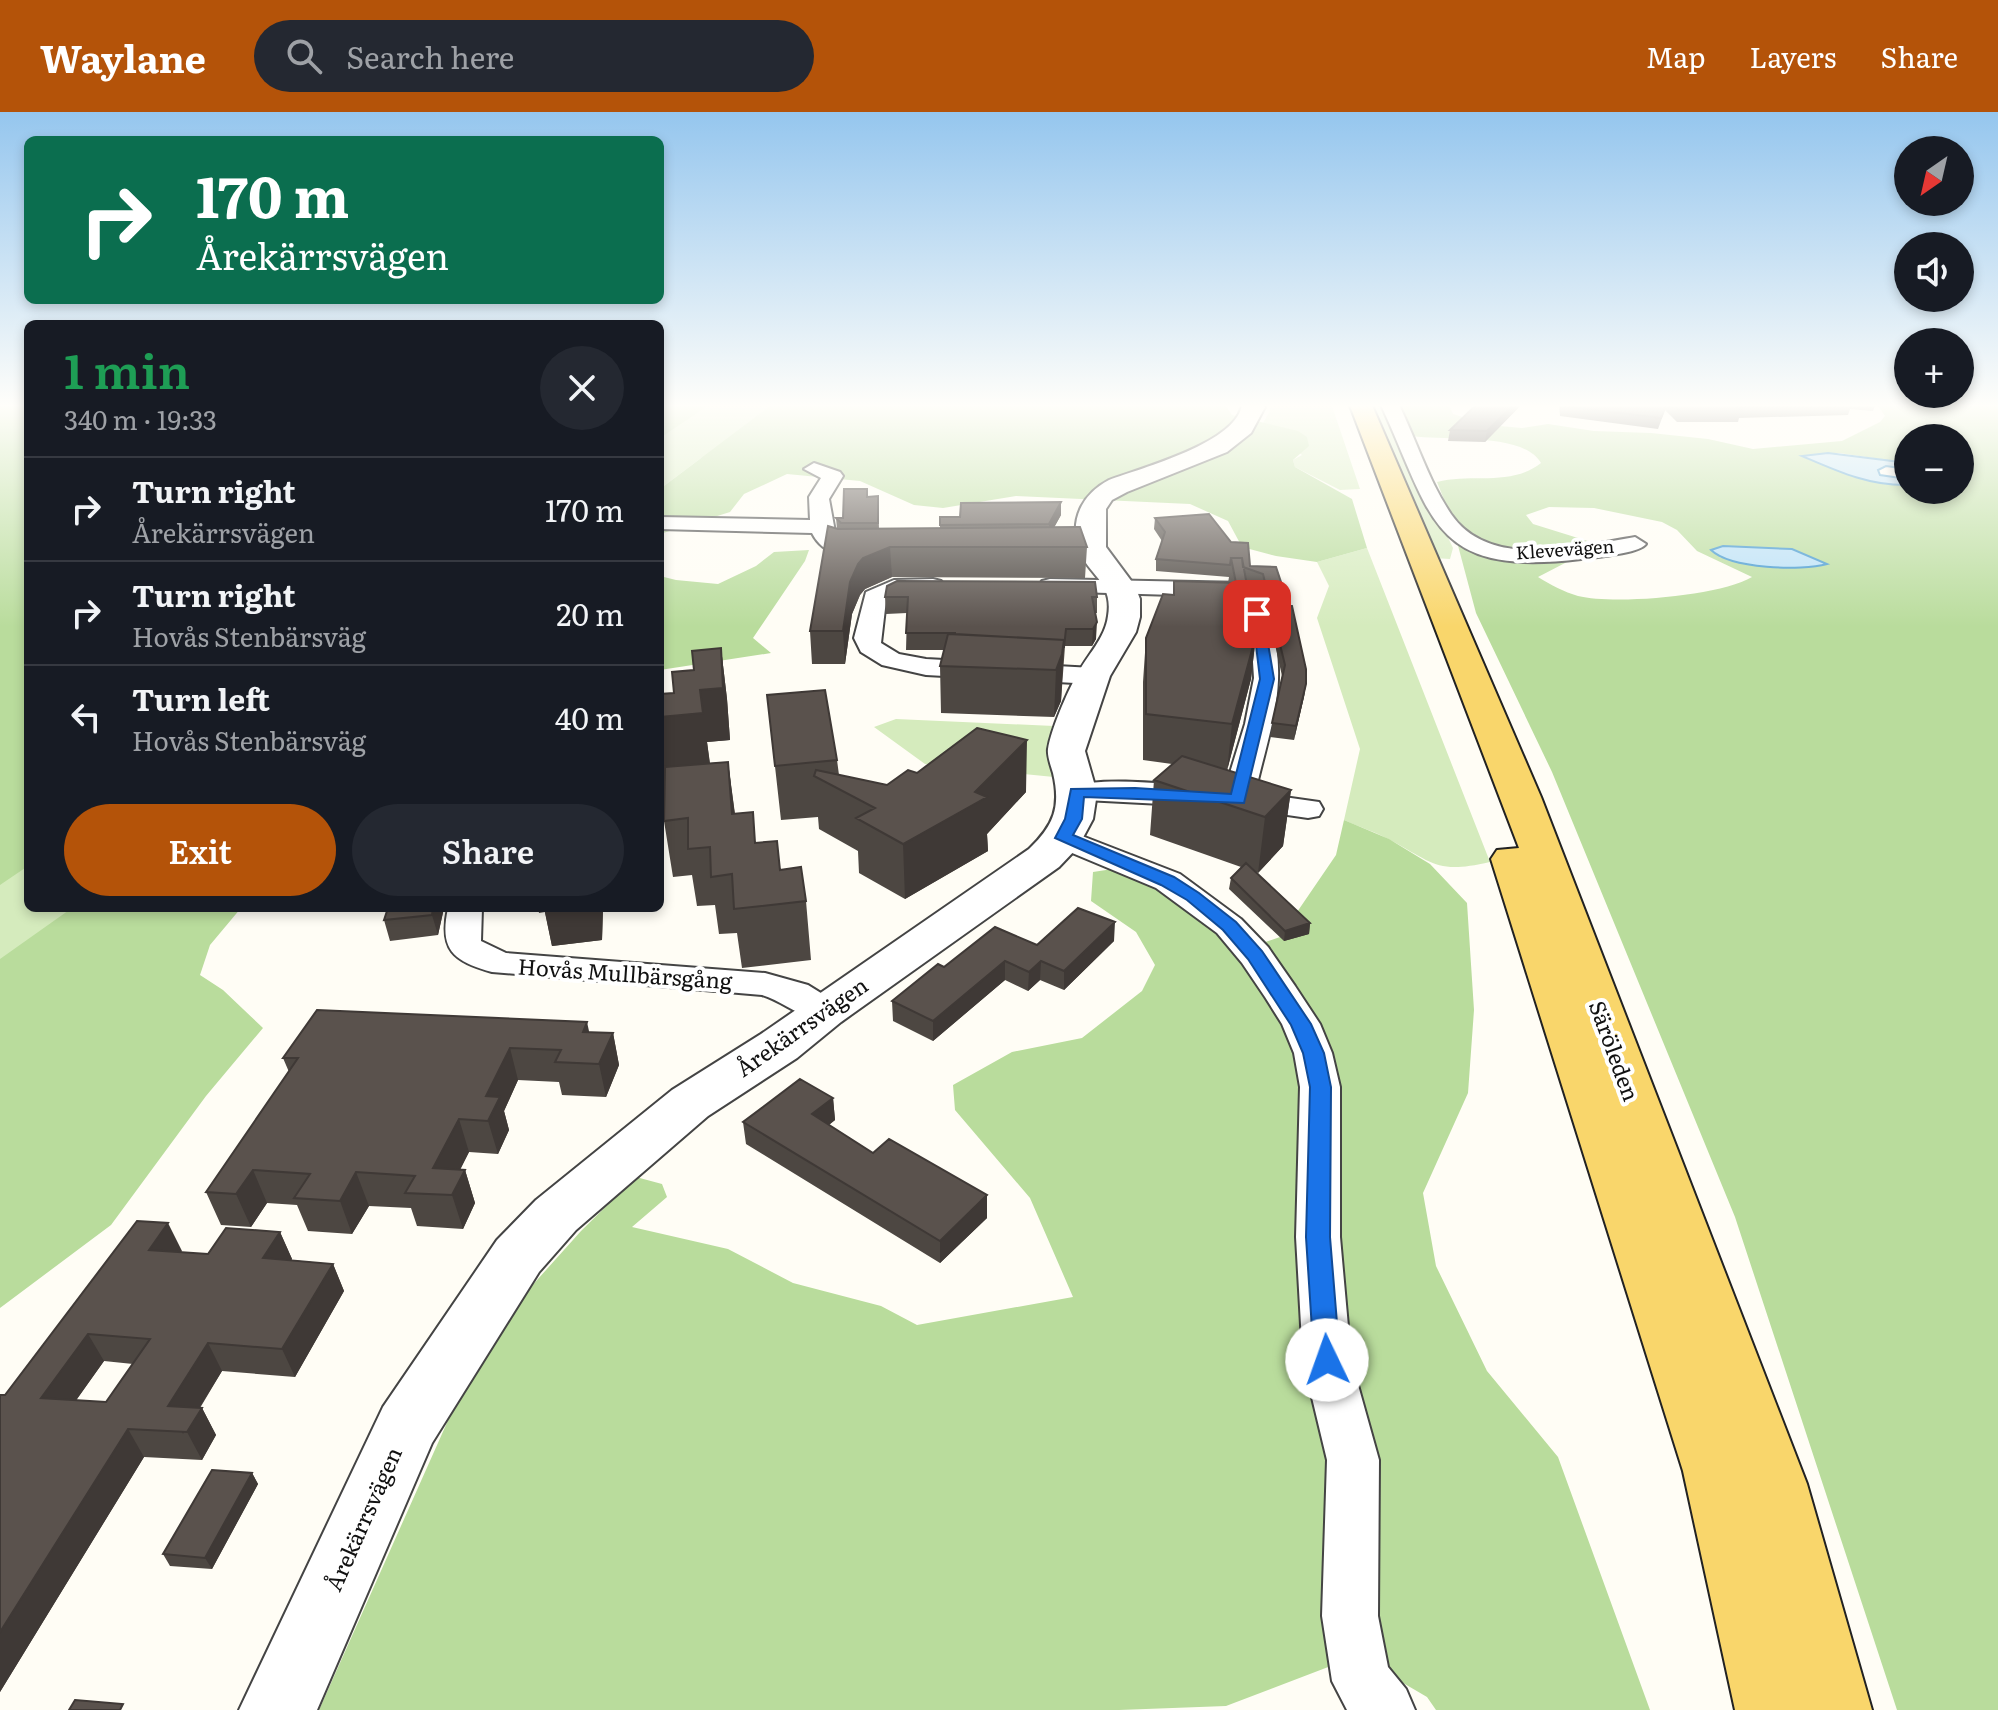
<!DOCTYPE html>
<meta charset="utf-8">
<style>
:root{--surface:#171b24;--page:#242831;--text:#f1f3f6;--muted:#9ea1a6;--line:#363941;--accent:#b45309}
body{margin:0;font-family:Literata,serif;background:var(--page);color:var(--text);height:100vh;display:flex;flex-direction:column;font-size:30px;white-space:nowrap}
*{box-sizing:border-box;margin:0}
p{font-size:26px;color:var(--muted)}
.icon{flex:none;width:44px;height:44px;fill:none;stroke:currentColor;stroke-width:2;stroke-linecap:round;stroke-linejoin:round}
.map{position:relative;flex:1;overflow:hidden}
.details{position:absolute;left:24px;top:208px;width:640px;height:592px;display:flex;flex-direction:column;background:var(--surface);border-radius:12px;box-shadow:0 4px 12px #0003}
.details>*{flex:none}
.top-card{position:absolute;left:24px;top:24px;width:640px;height:168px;border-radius:12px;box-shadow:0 4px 12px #0003;background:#0b6e4f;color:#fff;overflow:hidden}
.needle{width:52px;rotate:214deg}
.fabs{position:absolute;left:1894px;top:24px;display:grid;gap:16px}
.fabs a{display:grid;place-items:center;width:80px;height:80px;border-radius:50%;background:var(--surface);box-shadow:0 4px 12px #0003;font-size:40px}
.pin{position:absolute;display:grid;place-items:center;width:68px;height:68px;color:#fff;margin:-34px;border-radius:16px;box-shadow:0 4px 12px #0006}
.me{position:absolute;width:88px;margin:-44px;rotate:357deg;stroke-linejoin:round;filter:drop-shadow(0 0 6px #0008)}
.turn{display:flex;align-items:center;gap:28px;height:168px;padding:0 40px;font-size:36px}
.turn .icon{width:104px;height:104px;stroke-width:2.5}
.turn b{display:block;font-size:56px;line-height:68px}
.round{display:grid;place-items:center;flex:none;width:84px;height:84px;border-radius:42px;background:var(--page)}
.head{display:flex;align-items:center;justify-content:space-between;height:136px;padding:0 40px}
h1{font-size:48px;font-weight:600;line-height:60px;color:#1e9e55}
.action{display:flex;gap:16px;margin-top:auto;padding:16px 40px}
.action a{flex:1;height:92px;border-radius:48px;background:var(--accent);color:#fff;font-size:32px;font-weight:600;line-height:92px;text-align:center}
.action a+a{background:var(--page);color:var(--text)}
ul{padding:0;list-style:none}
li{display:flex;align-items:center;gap:24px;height:104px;padding:0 40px;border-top:2px solid var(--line)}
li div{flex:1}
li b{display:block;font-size:30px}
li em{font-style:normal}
header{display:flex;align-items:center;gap:48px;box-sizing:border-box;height:112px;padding:0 40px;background:var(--accent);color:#fff}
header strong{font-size:38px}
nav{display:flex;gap:44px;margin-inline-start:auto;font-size:28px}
.search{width:560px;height:72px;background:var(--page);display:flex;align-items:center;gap:20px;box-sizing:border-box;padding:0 28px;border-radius:44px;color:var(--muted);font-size:30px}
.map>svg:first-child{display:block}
.green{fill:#d5ebbd}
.forest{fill:#b9dc9c;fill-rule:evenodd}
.water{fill:#b9e0f7;stroke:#3f96cf;stroke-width:2}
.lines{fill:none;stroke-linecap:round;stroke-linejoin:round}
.minor-casing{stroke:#444;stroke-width:4}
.tertiary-casing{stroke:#444;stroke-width:4}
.primary-casing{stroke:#222;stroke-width:4}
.minor{fill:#fff;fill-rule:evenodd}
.tertiary{fill:#fff;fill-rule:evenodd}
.primary{fill:#f9d66b;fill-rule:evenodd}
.wall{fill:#4d4742;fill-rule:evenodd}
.shaded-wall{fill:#3f3936}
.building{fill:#5a524d;stroke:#3f3936;stroke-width:2;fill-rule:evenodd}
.route{fill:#1a73e8;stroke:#114b97;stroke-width:2}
.labels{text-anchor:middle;stroke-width:8;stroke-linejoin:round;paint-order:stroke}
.far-street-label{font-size:18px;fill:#111;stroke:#fff}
.street-label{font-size:22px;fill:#111;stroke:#fff}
</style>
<header>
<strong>Waylane</strong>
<div class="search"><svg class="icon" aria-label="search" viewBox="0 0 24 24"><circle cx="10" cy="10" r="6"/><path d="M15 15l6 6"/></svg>Search here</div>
<nav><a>Map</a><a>Layers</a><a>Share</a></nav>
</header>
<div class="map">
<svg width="1998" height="1598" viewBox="0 0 1998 1598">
<rect width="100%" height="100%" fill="#fffdf5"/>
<path class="green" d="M0,291H28V796H77L0,849Z
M660,291H912L701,346L660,377Z
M1270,291H1331L1360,377L1340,378L1295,355L1293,348L1302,343L1263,311L1270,299Z
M1369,291H1384L1453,436L1450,447L1434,446Z
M1367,436L1490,750C1437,762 1435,752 1390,728C1376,720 1359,715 1344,708L1360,637L1317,506L1329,474L1317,450Z
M896,607L1054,614L1049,636L1054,665L925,652L874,615Z"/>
<path class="forest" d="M0,291H28V754L0,773Z
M660,291H712L660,326Z
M774,291H1224L1232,303L1298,319L1307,325L1309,334L1293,348L1295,355L1352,387L1367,436L1317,450L1276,444L1242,435L1228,409L1190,392L1016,384L943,396L914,393L860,369L787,362L744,382L730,400L660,422V377Z
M1394,291H1448L1453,302L1488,313L1522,316L1548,312L1594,319L1651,321L1708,327L1753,337L1842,329L1880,310L1885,304L1876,291H1998V1598H1897L1735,1105L1552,660L1476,501L1449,400L1437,370C1472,361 1511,375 1541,351C1524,320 1444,329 1413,324ZM1908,326H1960L1963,359L1960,378H1908V373C1872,374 1837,358 1804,344L1839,341L1908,351ZM1549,395L1594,396L1662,410L1677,418L1697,439L1752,465C1720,484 1615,493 1578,484C1564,480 1551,473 1538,465L1592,437L1594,431L1533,412L1526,403ZM1723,434L1771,437L1802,453C1773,456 1747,453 1719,445Z
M809,438L805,449L753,526L771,541L660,558V464L676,468L718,472L756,454L774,440Z
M1344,708L1389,727L1430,752L1467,791L1474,898L1468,981L1423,1081L1436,1154L1487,1259L1558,1345L1650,1598H1436L1427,1585L1357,1544L1226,1594L1119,1598H319L462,1277L529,1177L581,1119L636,1065L662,1072L667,1085L632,1115L728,1137L793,1171L881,1194L917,1213L1073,1185L1030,1086L955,998L953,973L1012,940L1082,926L1142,879L1155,853L1136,820L1091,789L1093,760L1119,756L1184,787L1233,841L1280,825L1336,743Z
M72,796H241L210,833L200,863L223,878L263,916L206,984L111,1113L0,1196V847Z"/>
<path class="water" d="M1828,341L1908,351V357L1886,354L1878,358L1880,363L1908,367V373C1869,374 1837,359 1802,344Z
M1723,434L1792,437L1827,452C1801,459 1731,457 1711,438Z"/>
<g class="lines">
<g class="minor-casing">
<path id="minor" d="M1380,291H1398C1416,327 1428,368 1451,402C1490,459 1579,434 1635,425L1646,432C1638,442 1596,445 1581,447C1429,465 1434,406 1380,291Z
M814,351L840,360L843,364L829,387L836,425L843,430L876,432L879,437L876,442C852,448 824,445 812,421L660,417V405L810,408L809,385L821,366L804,357Z
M933,467L941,469L945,474L941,479L895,482L886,488L881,531L899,542L926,547L1093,556L1102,558L1106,564L1102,570L1093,572L926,563L882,553L861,540L854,526L866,480L894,468Z
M1050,467L1247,471L1259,475C1266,485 1268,499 1271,510C1289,575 1269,618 1255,681L1319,690L1323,697L1319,704L1308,706L1238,696L1066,687L1062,681L1066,675C1113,663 1177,674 1225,677L1245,612L1254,566L1252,534L1240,485L1042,479L1038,474L1042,469Z
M1064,717L1180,762L1241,807L1268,835L1295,874L1320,912L1332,941L1340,975V1125L1351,1248L1379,1348L1378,1504L1388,1555L1406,1577L1415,1598H1347L1332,1569L1322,1504L1327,1348L1303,1248L1296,1125L1300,975L1294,941L1282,912L1265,885L1242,851L1217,821L1156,776L1053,733L1048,726L1053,719Z
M448,796H482L481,829L506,841L765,861L808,873L837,891L843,899L837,907C810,915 788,891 762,883L492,860C453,849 439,838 448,796Z"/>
</g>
<g class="tertiary-casing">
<path id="tertiary" d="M1242,291H1264L1265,295L1251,321L1227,340L1127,380L1112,388L1106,397V435L1135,474L1140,487V505L1136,520L1110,564L1085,639L1097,681L1093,707L1078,735L1059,755L841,910L797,946L708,1004L576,1118L539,1160L432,1331L317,1598H239L383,1295L497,1128L536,1088L672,978L761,922L1029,737C1054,713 1061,695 1053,661C1051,654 1047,644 1048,637C1051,618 1067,580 1077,563C1087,543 1105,527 1108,504C1114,468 1085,462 1078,434C1070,405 1084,381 1109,368C1141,356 1240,330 1242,291Z"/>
</g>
<g class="primary-casing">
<path id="primary" d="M1349,291H1371L1541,685L1807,1372L1872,1598H1735L1683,1359L1491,747L1497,738L1519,736Z"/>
</g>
<use href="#minor" class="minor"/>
<use href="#tertiary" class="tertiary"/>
<use href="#primary" class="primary"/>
</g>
<path class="wall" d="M1478,291H1523L1485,330L1448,329L1450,318Z
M1559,291H1876L1873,299L1850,297L1848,303L1739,306L1738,310H1677L1665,298L1658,317L1560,304Z
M878,384L879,417L940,416V405L1061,403L1054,415L1087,435L1085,466L892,465L865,477L860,483L852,502L845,552H812L810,519L837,417L836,406H843L868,385Z
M1155,406L1250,454L1276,455L1306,572L1304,585L1294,628L1270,625L1282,564L1262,474L1246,468L1256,523L1251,567L1227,658L1291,678L1283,734L1258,761L1256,760L1310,811L1309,822L1284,829L1229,777L1231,766L1241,755L1150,723L1154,668L1172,652L1143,648V570L1146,526L1173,483L1174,469L1228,471L1229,465L1156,459V447L1162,429L1154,417Z
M885,485H1097V501H1095L1096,527L1092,534H1065L1061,589L1054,605L941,601L940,554L944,538H906L907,501L886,502Z
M721,536L727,587L730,628L707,630L710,651L728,650L735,702L756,731L780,758L806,789L811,848L742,856L737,821L719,822L715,793L697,794L692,763L673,765L664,709L665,658L660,659V582L674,581L694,558Z
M767,583L837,648L839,663L887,673L917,661L1026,680L987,722L988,739L905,787L859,761L858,739L819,717L818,705L781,708Z
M444,796L438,823L390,829L384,808Z
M538,796H603L602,828L552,834L545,800L539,801Z
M1114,829L1064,878L1040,868L1028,879L1005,868L933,929L893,909L892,889L944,855L1037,833Z
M589,920L613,921L619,953L606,985L562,983L559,970L518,968L504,999L509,1018L498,1042L469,1040L460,1058H465L475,1091L463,1117L417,1114L411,1096L369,1094L352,1122L308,1119L297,1093L267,1091L251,1115L221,1113L206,1080L289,960L283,946Z
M833,986L835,1008L829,1013L873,1041L987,1083V1106L940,1151L746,1032L743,1010Z
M280,1120L292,1147L291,1148L333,1152L344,1179L295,1265L222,1259L200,1296H202L216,1323L202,1348L144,1345L0,1580V1283H5L182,1139L181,1140L208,1142ZM104,1249L133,1252L106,1290L76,1288Z
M252,1361L258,1372L212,1457L170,1454L163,1442Z"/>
<path class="shaded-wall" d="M1515,291H1523L1485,330L1487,319Z
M1061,390V403L1049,425V412Z
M890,435L892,465L865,477L860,483L852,502L845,552L843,519L850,470L858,452L863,446Z
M1097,510L1096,527L1092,534L1093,517Z
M1256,523L1251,567L1227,659L1232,612Z
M1064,528L1061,589L1054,605L1056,558Z
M721,536L727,587L730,628L707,630L710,654L660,659V605L700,578Z
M1306,572L1304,585L1294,628L1296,614Z
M1027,628L1026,680L987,722L988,739L905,787L903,732L975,680Z
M728,650L735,704L732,702Z
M1291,678L1283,734L1258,761L1265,705Z
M433,796H444L438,823L432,803Z
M544,796H603L602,828L552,834Z
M1115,810L1114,829L1064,878V859Z
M1310,811L1309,822L1284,829L1285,819Z
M1005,849V868L933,929V909Z
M1041,849L1040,868L1028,879L1029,860Z
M587,910L594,942L583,920Z
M613,921L619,953L606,985L599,952Z
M510,936L518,968L504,999L509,1018L498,1042L488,1009L486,984Z
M833,986L835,1008L814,1024L812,1002Z
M459,1007L469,1040L447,1083L433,1056Z
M253,1058L267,1091L251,1115L236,1082Z
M465,1058L475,1091L463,1117L452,1083Z
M356,1060L369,1094L352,1122L340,1089Z
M987,1083V1106L940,1151V1129Z
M168,1111L182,1139L163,1165L149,1138Z
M280,1120L292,1147L275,1174L263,1146Z
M333,1152L344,1179L295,1265L282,1237Z
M88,1222L104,1249L58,1314L41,1286Z
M208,1231L222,1259L183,1322L168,1294Z
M202,1296L216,1323L202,1348L187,1320Z
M128,1317L144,1345L0,1580V1520Z
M252,1361L258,1372L212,1457L205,1446Z"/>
<path class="building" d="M1478,291H1515L1487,319L1450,318Z
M1562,291H1667L1661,306L1563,294Z
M1672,291H1850L1851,292L1737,295L1742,299H1680Z
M844,377H867V385L878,384V411H841L836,406H843Z
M1061,390L1049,412L940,413V405H960L961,391Z
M1209,402L1231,430L1248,431L1250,454L1276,455L1289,494H1292L1306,557V572L1296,614L1272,611L1285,553L1263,462L1243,455L1242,446H1231L1230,453L1156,447L1165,420L1155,406Z
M828,414L838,417L1077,415H1080L1087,435H890L863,446L858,452L850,470L843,519H810Z
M1231,446H1242L1256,523L1232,612L1146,602V526L1163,482L1174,483V469L1236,471Z
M897,469L1095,470L1097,485H1092L1097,510L1093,517H1066L1064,535H1063L1064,528L955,522V521H906L908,485H885L887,474Z
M948,522L1064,528L1062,542L1056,558L940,554Z
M721,536L723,576L700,578L703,601L660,605V582L674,581L672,560L694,558L692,539Z
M825,578L837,648L775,654L767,583Z
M977,616L1027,628L975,680L987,685L903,732L856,706L875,696L814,664L816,658L887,673L908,658L917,661Z
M1182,644L1291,678L1265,705L1154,668Z
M728,650L732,702L753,700L755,731L777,729L780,758L801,755L806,789L734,797L732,762L711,765L710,735L688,737V706L664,709L665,655Z
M1246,751L1310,811L1285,819L1231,766Z
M388,796H433L432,803L384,808Z
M1078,796L1115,810L1064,859L1041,849L1029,860L1005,849L933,909L892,889L938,852L944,855L995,815L1037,833Z
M317,898L587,910L583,920L613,921L599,952L555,950L561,938L510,936L486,984L500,985L488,1009L459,1007L433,1056L465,1058L452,1083L405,1081L415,1064L356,1060L340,1089L294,1086L310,1062L253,1058L236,1082L206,1080L298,946H283Z
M800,967L833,986L812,1002L873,1041L889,1027L987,1083L940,1129L743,1010Z
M137,1109L168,1111L149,1138L208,1142L226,1116L280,1120L263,1146L333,1152L282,1237L208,1231L168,1294L202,1296L187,1320L128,1317L0,1520V1283H5ZM88,1222L150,1227L106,1290L41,1286Z
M212,1358L252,1361L205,1446L163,1442Z
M75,1588L123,1592L120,1598H69Z"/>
<linearGradient id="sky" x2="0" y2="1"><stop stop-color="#95c6ee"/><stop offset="0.57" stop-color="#fffefa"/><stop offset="1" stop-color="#fffefa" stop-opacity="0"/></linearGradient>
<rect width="1998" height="515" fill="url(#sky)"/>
<path class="route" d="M1252,499L1263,502L1274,567L1244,691L1084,685L1082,707L1073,723L1174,765L1199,781L1236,810L1262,839L1311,912L1324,941L1331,975L1330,1125L1340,1248L1336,1256L1327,1259L1318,1256L1314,1248L1306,1125L1310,975L1303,941L1291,913L1248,847L1223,818L1187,788L1161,773L1055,726L1065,707L1071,677L1135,676L1231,682L1260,567Z"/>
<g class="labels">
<g class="far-street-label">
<text transform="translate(1565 438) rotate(-4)" y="6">Klevevägen</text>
</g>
<g class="street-label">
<text transform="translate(625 862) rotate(4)" y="8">Hovås Mullbärsgång</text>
<text transform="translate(802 915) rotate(-35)" y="8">Årekärrsvägen</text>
<text transform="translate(1614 939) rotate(70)" y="8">Säröleden</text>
<text transform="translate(364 1407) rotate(-66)" y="8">Årekärrsvägen</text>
</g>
</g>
</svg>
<div class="fabs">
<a><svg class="needle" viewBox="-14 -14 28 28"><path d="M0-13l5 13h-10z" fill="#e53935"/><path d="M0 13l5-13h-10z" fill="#9ea1a6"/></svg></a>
<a><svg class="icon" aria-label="sound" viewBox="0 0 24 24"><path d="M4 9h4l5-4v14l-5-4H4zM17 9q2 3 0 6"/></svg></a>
<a>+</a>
<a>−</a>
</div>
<div class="pin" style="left:1257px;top:502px;background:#d93025"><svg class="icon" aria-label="arrive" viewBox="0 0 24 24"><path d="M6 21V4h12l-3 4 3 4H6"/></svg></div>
<svg class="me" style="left:1327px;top:1248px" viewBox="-20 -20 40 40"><circle r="19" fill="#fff"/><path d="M0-13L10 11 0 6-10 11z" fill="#1a73e8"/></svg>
<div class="top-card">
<div class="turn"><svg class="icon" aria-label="right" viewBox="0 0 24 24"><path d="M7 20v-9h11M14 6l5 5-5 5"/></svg><div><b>170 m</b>Årekärrsvägen</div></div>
</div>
<section class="details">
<div class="head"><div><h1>1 min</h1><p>340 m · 19:33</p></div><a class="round"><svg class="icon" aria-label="close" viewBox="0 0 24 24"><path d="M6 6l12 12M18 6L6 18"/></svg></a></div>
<ul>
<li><svg class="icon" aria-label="right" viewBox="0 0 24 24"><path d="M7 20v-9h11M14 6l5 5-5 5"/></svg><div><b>Turn right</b><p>Årekärrsvägen</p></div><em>170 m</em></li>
<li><svg class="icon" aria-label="right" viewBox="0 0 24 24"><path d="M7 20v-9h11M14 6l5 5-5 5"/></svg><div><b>Turn right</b><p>Hovås Stenbärsväg</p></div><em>20 m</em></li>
<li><svg class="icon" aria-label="left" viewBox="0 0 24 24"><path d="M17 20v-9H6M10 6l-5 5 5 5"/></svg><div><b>Turn left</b><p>Hovås Stenbärsväg</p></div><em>40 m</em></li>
</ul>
<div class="action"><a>Exit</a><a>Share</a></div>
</section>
</div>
